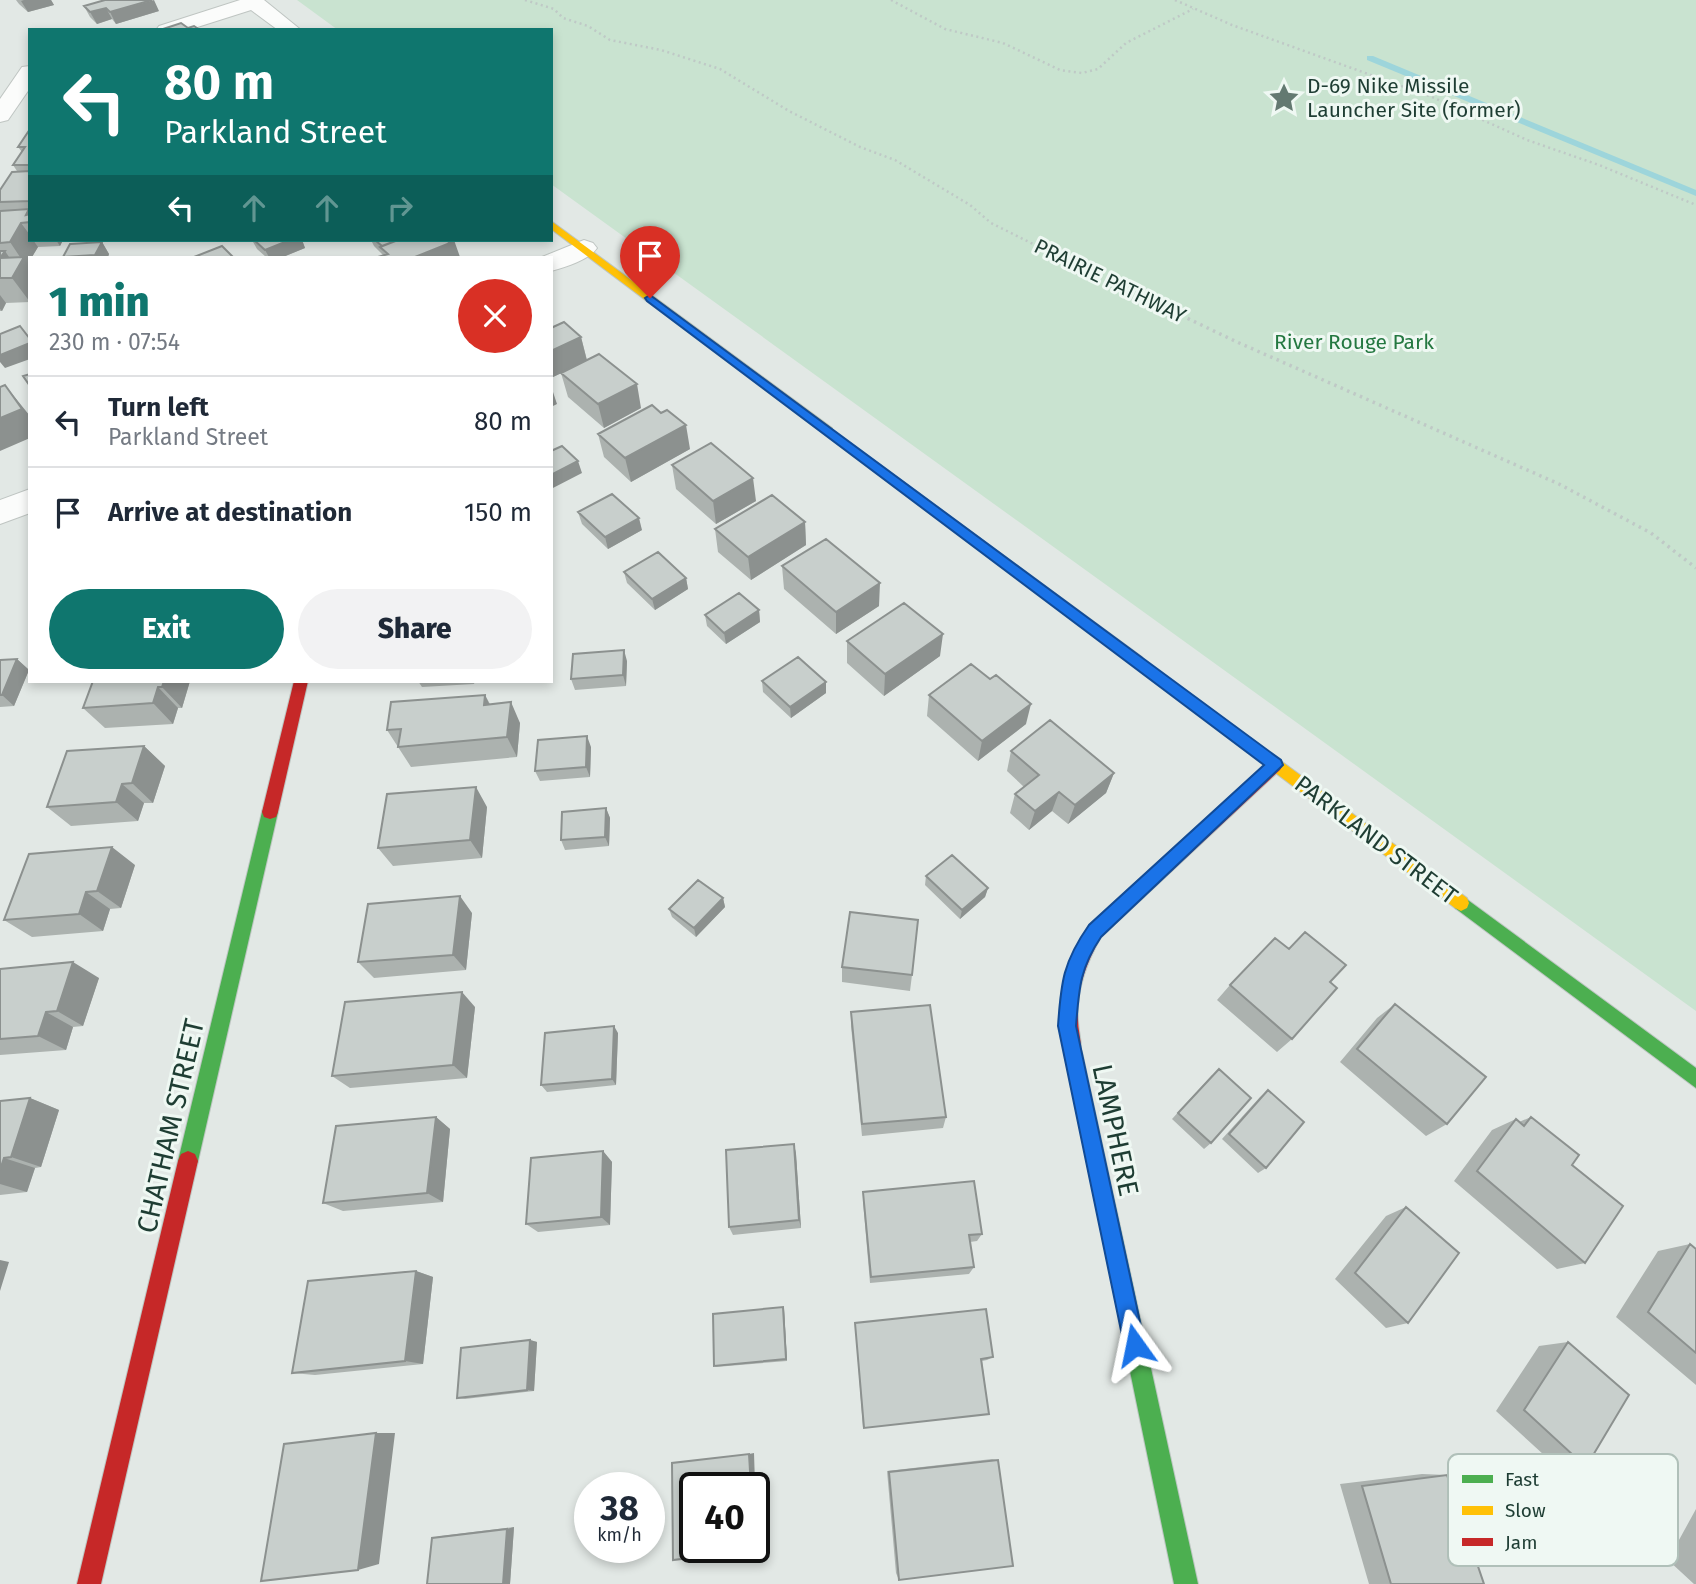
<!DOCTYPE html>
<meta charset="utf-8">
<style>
:root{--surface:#fff;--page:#f2f2f3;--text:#1f2937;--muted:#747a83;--line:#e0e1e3;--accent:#0f766e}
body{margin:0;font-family:"Fira Sans",sans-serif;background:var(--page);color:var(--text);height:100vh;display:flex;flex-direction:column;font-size:26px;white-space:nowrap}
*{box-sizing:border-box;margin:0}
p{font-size:23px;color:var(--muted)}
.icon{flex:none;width:38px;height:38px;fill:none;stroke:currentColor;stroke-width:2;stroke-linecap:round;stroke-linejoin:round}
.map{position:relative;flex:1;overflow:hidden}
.details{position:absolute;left:28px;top:256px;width:525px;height:427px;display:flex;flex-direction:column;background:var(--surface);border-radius:0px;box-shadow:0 4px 10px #0003}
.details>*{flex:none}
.hud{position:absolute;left:28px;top:28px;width:525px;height:214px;border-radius:0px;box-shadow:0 4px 10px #0003;background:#0f766e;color:#fff;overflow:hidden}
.speed{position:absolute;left:574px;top:1472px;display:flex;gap:14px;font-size:35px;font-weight:700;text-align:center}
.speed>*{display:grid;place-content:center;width:91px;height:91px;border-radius:50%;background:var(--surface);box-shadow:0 4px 10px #0003;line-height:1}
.speed small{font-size:18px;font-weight:400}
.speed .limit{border:4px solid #111;border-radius:10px;background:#fff;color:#111}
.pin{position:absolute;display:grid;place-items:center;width:60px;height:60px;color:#fff;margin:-72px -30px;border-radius:50% 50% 50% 0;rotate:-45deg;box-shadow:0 0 7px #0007}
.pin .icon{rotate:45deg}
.me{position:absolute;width:77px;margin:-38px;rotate:348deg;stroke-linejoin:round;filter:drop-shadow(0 0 5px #0008)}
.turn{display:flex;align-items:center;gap:24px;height:147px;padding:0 21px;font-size:32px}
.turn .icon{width:91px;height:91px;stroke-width:2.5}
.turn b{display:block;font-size:49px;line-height:60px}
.lanes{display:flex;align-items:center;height:66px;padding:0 21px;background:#0003;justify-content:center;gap:35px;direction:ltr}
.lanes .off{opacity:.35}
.round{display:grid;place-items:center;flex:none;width:74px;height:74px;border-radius:37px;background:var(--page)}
.summary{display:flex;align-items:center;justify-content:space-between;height:119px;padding:0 21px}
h1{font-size:42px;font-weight:800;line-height:52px;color:var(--accent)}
.button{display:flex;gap:14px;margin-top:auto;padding:14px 21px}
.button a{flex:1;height:80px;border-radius:42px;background:var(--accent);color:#fff;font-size:28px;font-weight:800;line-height:80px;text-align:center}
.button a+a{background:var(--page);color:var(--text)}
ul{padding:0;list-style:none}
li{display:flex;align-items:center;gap:21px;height:91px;padding:0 21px;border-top:2px solid var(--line)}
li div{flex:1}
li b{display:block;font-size:26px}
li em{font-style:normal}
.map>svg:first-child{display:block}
.green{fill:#c9e3d0}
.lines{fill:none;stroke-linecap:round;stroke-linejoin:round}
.stream{fill:#9dd5db;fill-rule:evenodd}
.street-casing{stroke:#bfc5c2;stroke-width:2}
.fast-casing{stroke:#bdc6c2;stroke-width:2}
.slow-casing{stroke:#bdc6c2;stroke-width:2}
.jam-casing{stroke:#bdc6c2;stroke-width:2}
.path-far1{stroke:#bfc9c6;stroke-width:2.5;stroke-dasharray:2 3.5;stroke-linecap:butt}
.path{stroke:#bfc9c6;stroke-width:3.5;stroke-dasharray:2.5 4.5;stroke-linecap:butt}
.street{fill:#fbfcfb;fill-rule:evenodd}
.fast{fill:#4caf50;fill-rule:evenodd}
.slow{fill:#ffc107;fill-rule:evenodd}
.jam{fill:#c62828;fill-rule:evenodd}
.wall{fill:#acb2af}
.shaded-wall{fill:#8c918f}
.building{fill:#c8cfcc;stroke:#8c918f;stroke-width:2}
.route{fill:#1a73e8;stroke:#114b97;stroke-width:2}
.labels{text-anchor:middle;stroke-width:6;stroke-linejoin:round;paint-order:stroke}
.far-poi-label{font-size:21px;fill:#1e3d33;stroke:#eff8f3;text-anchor:start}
.far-street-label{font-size:21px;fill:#1e3d33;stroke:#eff8f3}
.far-park-label{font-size:21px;fill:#247841;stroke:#eff8f3}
.street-label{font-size:24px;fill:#1e3d33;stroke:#eff8f3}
.near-street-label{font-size:28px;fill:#1e3d33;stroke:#eff8f3}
.key{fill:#eff8f3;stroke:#b0c0b9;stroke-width:2}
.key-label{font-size:19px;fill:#1e3d33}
</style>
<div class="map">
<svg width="1696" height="1584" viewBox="0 0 1696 1584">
<rect width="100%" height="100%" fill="#e2e8e5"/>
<path class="green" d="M297,0H1696V1011L551,184V30H338Z"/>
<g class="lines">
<path class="stream" d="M1367,56H1373L1696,190V196L1367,60Z"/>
<g class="street-casing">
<path id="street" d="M240,0H264L301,30H278L251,10L188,30H156L159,26Z
M30,66V88L8,120L0,122V99L22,67Z
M584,240L593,243L597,248C589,260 565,267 551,271V257H542Z
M30,489V513L0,524V500Z"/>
</g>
<g class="fast-casing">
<path id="fast" d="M270,805L276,807L278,812L198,1161L195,1168L188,1171L181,1168L178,1161L262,812L264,807Z
M1461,895L1696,1068V1088L1455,908L1453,903L1455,898Z
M1073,1043L1079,1046L1082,1052L1198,1584H1174L1064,1052L1067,1046Z"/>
</g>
<g class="slow-casing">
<path id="slow" d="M551,221L832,428V434H824L551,229Z
M1137,655L1467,898L1469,903L1467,908L1461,911L1455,908L1132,665L1130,661Z"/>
</g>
<g class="jam-casing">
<path id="jam" d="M828,427L1142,657L1144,661L1142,665H1132L824,434V428Z
M294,681H308L278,812L276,817L270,819L264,817L262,812Z
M1275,759L1280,760L1283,765L1280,770L1101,937C1086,963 1076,990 1078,1020C1078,1033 1084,1047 1079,1058L1073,1061L1067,1058C1048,1014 1066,964 1089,925L1270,760Z
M188,1151L195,1154L198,1161L101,1584H77L178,1161L181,1154Z"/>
</g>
<path class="path-far1" d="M525,0L554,9L563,18L588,26L610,40L661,50L720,69L789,111L860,147L895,160L970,205L991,223L1059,257
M891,0L945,29L1003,43L1060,70L1082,73L1098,69L1126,43L1193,9
M1175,0L1232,25L1432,97L1527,140L1599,165L1696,205"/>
<path class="path" d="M1055,255L1237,342L1559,484L1651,533L1696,568"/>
<use href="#street" class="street"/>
<use href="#fast" class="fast"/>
<use href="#slow" class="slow"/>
<use href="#jam" class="jam"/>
</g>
<path class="wall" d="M16,0H51L54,5L28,12L19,4Z
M84,6L159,11L116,24L112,19L97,24L90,17Z
M30,129V240H63L60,246L38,247L32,257H30L29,263L30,265V302L6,303L2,311H0V190L17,171L13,165L22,152L18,147Z
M252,240H302L305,248L283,257H266L257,249Z
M371,240H454L383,255L374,246Z
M102,242L109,254L108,257H63Z
M551,328L581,337L587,360L641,408L604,428L568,397L561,373L551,378Z
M598,434L690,449L631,482L604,457Z
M672,465L756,501L716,524L676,489Z
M578,512L642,530L608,549L582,524Z
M805,522L806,545L751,580L718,552L715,529Z
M782,566L879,606L836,634L784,589Z
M624,572L686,578L688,589L655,610L627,583Z
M759,610L760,622L726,644L707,626L705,615Z
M847,641L940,656L884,696L847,663Z
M17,659L29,670L14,706L0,707V660Z
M627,661L626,686L575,690L571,679Z
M93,681H190L182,708H178L173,724L105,728L83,708Z
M418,681H475L474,684L422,687Z
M762,681L826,682V693L791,718L763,692Z
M485,695L490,704L520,723L517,757L411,767L387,730Z
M929,695L1026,724L978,761L927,716Z
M144,746L165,766L153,803H144L138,821L71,826L47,807Z
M591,747L590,777L540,781L535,771Z
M1011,751L1114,773L1106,793L1068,824L1052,811L1029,830L1010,813L1015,794L1024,787L1007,771Z
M487,807L482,858L393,866L378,848Z
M606,808L610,818L609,846L565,850L561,840Z
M135,865L121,908L110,909L103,931L32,937L4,920Z
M926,876L988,888L985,897L960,919L925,885Z
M723,898L725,907L696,937L672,917L669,909Z
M472,913L466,970L374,978L358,962Z
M842,967L912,975L910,991L842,982Z
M0,969L99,978L83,1026L73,1027L66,1050L0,1055Z
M1330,982L1292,1039L1277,1052L1217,1000L1230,985Z
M1395,1004L1447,1124L1426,1136L1340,1062L1377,1018Z
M475,1007L467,1078L350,1088L332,1076Z
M851,1012L946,1117L943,1128L862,1136L851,1026Z
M618,1033L616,1085L547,1092L541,1085Z
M1212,1075L1211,1143L1204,1149L1172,1119Z
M1268,1090L1266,1168L1258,1173L1222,1139L1260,1097Z
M30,1098L59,1110L41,1167L35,1168L27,1192L0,1195V1101Z
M436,1117L450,1129L443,1202L343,1211L323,1203Z
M1531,1117L1572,1165L1585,1263L1557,1269L1454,1181L1492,1130L1516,1119L1519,1122Z
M794,1144L796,1154L801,1228L733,1235L729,1227Z
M603,1151L612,1162L610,1225L538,1232L526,1224Z
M863,1192L982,1234L977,1241L970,1242L974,1267L969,1274L870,1283L863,1201Z
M1406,1207L1408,1323L1386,1328L1335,1279L1386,1216Z
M1690,1244L1696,1249V1385L1616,1317L1658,1251Z
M416,1271L433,1277L423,1364L315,1375L292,1373Z
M784,1309L787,1361L716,1367L714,1366Z
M855,1323L993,1357L987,1360L982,1361L989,1414L863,1428Z
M530,1340L537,1342L534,1391L465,1399L457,1398Z
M1568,1342L1586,1467L1555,1465L1496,1411L1539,1346Z
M992,1459L998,1460L899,1580L896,1573L887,1471Z
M1422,1474L1447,1475L1484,1584H1369L1340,1484Z
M1696,1509V1584H1694L1668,1560Z
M514,1527L510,1584L432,1538L441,1536Z"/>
<path class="shaded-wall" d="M24,0H51L54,5L28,12L21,1Z
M154,0L159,11L116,24L110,12Z
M106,8L112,19L97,24L90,12Z
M21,223L30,235V240H33L38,247L32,257H30L29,263L30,265V302L12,278L0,258L5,251L17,269L22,260L10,242Z
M56,240H63L60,246Z
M290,240H302L305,248L283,257H269L265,250Z
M446,240H454L460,257H415Z
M102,242L109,254L108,257H96L95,255Z
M0,295L6,303L2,311L0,309Z
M581,337L587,361L551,378V351Z
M30,343V359L5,368L0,362V355Z
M637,384L641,408L604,428L598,404Z
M5,385L30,416V438L0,451V418Z
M553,392L557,404L551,407V393Z
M686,425L690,449L631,482L625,458Z
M578,461L582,473L551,489V475Z
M753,478L756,501L716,524L713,501Z
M639,518L642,530L608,549L605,537Z
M805,522L806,545L751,580L748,557Z
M686,578L688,589L655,610L652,599Z
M880,583L879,606L836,634V612Z
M759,610L760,622L726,644L724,633Z
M943,634L940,656L884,696L885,674Z
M624,650L627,661L626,686L623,675Z
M17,659L29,670L14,706L2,695Z
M164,681H190L182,708L162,687Z
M826,682V693L791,718L790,707Z
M158,687L178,708L173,724L153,703Z
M485,695L495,716L484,705Z
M511,702L520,723L517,757L507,737Z
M1031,704L1026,724L978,761L982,741Z
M587,736L591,747L590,777L586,767Z
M144,746L165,766L153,803L132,783Z
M1114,773L1106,793L1068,824L1075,805Z
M122,784L144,803L138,821L116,802Z
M476,787L487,807L482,858L470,840Z
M1059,792L1052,811L1029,830L1035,811Z
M606,808L610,818L609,846L605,837Z
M112,847L135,865L121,908L97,891Z
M988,888L985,897L960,919L962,910Z
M86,892L110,909L103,931L79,914Z
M460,896L472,913L466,970L453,955Z
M723,898L725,907L696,937L694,928Z
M73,962L99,978L83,1026L57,1011Z
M462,992L475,1007L467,1078L453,1065Z
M46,1012L73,1027L66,1050L38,1036Z
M614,1026L618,1033L616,1085L612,1079Z
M30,1098L59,1110L41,1167L11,1157Z
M436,1117L450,1129L443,1202L427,1193Z
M794,1144L796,1154L801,1228L799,1220Z
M603,1151L612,1162L610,1225L601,1217Z
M4,1158L35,1168L27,1192L0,1184V1170Z
M0,1260L9,1262L0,1291Z
M416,1271L433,1277L423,1364L405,1361Z
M783,1307L784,1309L787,1361L786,1359Z
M530,1340L537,1342L534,1391L527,1390Z
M376,1433H395L379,1564L358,1570Z
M754,1453L757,1545L753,1550V1547H754V1488H751L749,1454Z
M514,1527L510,1584H503L507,1529Z"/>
<path class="building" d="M105,0H152L110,12L106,8L90,12L84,6Z
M181,23L188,28L194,26L200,30H160Z
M30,129V165H13L25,147H18Z
M30,171V201L0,202V190L12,172Z
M29,209L26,215L30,214V222L21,223L10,242L0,243V211Z
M254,240H290L265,250Z
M375,240H398L382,246Z
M398,240H446L450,243L415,257H378L388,254L380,247Z
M102,242L95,255L63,257L70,244Z
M222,246L233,257H194Z
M0,251H5L0,258L24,257L12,278H0Z
M564,322L581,337L551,351V328Z
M20,326L30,339V343L0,355V334Z
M599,354L637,384L598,404L561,373Z
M30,374V386L23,376Z
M5,385L22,409L0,418V387Z
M652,405L661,413L667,410L686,425L625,458L598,434Z
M711,443L753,478L713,501L672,465Z
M562,446L578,461L551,475V451Z
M612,494L639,518L605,537L578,512Z
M772,495L805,522L748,557L715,529Z
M826,539L880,583L836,612L782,566Z
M658,552L686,578L652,599L624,572Z
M739,593L759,610L724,633L705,615Z
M904,603L943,634L885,674L847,641Z
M624,650L623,675L571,679L573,654Z
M798,657L826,682L790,707L762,681Z
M17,659L2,695H0V660Z
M971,664L990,679L996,675L1031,704L982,741L929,695Z
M93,681H164L162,687H158L153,703L83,708Z
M485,695L484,705L511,702L507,737L398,747L401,729L387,730L391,702Z
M1050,720L1114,773L1075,805L1059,792L1035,811L1015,794L1039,775L1011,751Z
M587,736L586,767L535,771L538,740Z
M144,746L132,783L122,784L116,802L47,807L67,751Z
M476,787L470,840L378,848L387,794Z
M606,808L605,837L561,840L562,812Z
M112,847L97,891L86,892L79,914L4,920L29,854Z
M952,855L988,888L962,910L926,876Z
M698,880L723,898L694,928L669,909Z
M460,896L453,955L358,962L368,904Z
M850,912L918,920L912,975L842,967Z
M1305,932L1346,965L1330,982L1337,988L1292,1039L1230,985L1275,938L1289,949Z
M73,962L57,1011L46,1012L38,1036L0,1039V969Z
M462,992L453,1065L332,1076L345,1002Z
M1395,1004L1486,1077L1447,1124L1357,1049Z
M930,1005L946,1117L862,1124L851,1012Z
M614,1026L612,1079L541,1085L545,1033Z
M1219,1069L1251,1098L1211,1143L1178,1113Z
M1268,1090L1304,1122L1266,1168L1229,1134Z
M30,1098L11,1157L4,1158L0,1170V1101Z
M436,1117L427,1193L323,1203L336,1126Z
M1531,1117L1579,1155L1572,1165L1623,1206L1585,1263L1477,1171L1516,1119L1524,1126Z
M794,1144L799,1220L729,1227L726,1150Z
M603,1151L601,1217L526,1224L531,1158Z
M974,1181L982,1234L969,1235L974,1267L871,1277L863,1192Z
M1406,1207L1459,1253L1408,1323L1355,1273Z
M1690,1244L1696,1249V1353L1648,1312Z
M416,1271L405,1361L292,1373L308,1281Z
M783,1307L786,1359L714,1366L713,1314Z
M986,1309L993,1357L981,1359L989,1414L864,1428L855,1323Z
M530,1340L527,1390L457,1398L461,1348Z
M1568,1342L1629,1395L1586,1467L1524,1410Z
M376,1433L358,1570L261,1581L284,1444Z
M749,1454L751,1488H695V1547H753V1550L673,1560L672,1463Z
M998,1460L1013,1566L899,1580L889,1472Z
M1447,1475L1484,1584H1391L1362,1486Z
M507,1529L503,1584H427L432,1538Z"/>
<path class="route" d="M650,295L1281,760L1283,765L1101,937C1080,968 1079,988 1076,1026L1145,1345L1142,1352L1135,1355L1127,1352L1124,1345L1058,1026C1061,982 1063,962 1089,925L1264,765L647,301L645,298Z"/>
<defs>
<g id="sight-bare" transform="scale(2.415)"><path d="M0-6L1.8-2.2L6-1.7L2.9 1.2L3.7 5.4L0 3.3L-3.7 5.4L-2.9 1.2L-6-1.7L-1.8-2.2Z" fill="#637971" stroke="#eff8f3" stroke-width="2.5" paint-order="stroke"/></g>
</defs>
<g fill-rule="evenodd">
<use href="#sight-bare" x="1284" y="98"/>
</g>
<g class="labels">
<g class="far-poi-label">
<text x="1307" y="93">D-69 Nike Missile<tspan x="1307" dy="24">Launcher Site (former)</tspan></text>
</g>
<g class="far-street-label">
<text transform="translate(1110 281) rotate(26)" y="7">PRAIRIE PATHWAY</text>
</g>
<g class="far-park-label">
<text x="1354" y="349">River Rouge Park</text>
</g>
<g class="street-label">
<text transform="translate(1376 840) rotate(37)" y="8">PARKLAND STREET</text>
</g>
<g class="near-street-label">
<text transform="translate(170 1126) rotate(-77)" y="10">CHATHAM STREET</text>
<text transform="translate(1116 1130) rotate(78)" y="10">LAMPHERE</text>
</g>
</g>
<rect x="1448" y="1454" width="230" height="112" rx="10" class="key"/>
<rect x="1462" y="1475" width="31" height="8" fill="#4caf50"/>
<rect x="1462" y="1506" width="31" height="9" fill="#ffc107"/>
<rect x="1462" y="1538" width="31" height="8" fill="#c62828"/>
<g class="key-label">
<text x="1505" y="1486">Fast</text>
<text x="1505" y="1517">Slow</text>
<text x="1505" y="1549">Jam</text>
</g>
</svg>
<div class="speed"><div>38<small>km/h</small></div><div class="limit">40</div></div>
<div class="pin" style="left:650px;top:298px;background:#d93025"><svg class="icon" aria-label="arrive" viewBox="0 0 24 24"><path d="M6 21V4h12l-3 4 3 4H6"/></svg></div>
<svg class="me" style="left:1135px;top:1345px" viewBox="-20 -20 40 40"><path d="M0-17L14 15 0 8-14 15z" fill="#1a73e8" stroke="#fff" stroke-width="4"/></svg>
<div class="hud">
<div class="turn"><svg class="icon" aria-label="left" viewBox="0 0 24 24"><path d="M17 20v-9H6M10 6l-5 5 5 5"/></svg><div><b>80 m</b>Parkland Street</div></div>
<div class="lanes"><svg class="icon" aria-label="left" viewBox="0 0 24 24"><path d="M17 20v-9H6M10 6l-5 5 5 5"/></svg><svg class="icon off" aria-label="ahead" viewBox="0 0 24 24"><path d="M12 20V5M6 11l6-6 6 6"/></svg><svg class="icon off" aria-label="ahead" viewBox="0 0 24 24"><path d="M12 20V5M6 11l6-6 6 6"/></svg><svg class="icon off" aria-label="right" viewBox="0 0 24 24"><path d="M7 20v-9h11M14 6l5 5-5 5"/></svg></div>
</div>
<section class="details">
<div class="summary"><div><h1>1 min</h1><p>230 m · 07:54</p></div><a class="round" style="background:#d93025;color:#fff"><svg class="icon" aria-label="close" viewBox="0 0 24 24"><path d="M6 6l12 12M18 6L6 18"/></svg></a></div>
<ul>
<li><svg class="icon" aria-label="left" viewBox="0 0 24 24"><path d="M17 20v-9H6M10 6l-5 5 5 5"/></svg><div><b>Turn left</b><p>Parkland Street</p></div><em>80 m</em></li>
<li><svg class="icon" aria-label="arrive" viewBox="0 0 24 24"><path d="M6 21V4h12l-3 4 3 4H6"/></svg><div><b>Arrive at destination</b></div><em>150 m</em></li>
</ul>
<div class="button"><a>Exit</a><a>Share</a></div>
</section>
</div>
